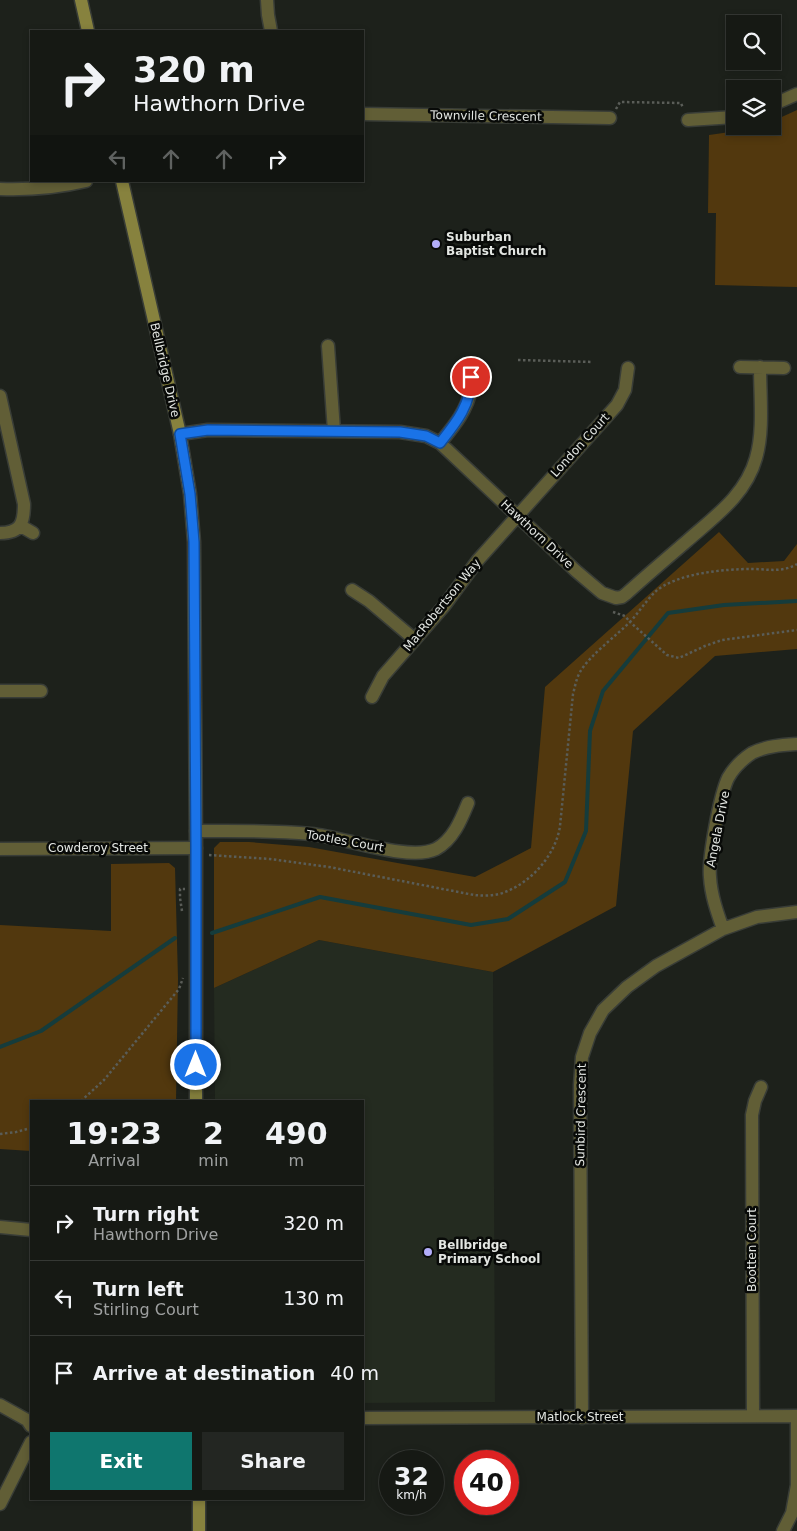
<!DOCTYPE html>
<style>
:root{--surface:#161914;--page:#232622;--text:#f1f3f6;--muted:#9ea0a0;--line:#353834;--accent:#0f766e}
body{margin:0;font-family:"DejaVu Sans",sans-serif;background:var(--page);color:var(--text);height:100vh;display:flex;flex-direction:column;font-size:19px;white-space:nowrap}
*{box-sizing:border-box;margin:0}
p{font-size:16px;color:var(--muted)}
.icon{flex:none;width:28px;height:28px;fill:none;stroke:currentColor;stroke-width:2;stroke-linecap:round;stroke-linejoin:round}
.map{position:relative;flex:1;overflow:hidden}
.details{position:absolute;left:30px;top:1100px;width:334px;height:400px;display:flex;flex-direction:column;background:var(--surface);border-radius:0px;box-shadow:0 2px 8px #0003,0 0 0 1px var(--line)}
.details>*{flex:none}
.top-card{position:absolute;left:30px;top:30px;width:334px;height:152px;border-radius:0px;box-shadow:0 2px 8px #0003,0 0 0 1px var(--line);background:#161914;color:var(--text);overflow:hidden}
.buttons{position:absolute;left:726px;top:15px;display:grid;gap:10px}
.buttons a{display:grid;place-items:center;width:55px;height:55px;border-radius:0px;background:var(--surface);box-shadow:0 2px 8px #0003,0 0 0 1px var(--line);font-size:25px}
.speed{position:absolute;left:379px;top:1450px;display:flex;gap:10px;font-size:25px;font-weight:700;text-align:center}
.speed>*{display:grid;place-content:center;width:65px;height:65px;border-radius:50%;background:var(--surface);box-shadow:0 2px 8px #0003,0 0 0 1px var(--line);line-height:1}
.speed small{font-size:12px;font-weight:400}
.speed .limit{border:8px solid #d22;background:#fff;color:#111}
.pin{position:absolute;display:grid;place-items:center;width:42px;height:42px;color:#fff;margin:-21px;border:2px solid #fff;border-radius:50%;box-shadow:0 1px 5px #0007}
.me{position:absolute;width:55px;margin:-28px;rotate:0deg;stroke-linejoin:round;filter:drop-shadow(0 0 4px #0008)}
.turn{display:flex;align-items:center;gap:18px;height:105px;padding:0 20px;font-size:22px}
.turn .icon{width:65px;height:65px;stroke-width:2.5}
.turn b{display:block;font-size:35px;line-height:42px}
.lanes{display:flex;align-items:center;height:48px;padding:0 20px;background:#0003;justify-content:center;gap:25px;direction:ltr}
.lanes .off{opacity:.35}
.eta{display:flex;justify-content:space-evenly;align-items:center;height:85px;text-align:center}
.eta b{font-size:30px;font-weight:800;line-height:35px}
.action{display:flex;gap:10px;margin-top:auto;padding:10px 20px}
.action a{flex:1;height:58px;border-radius:0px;background:var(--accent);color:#fff;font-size:20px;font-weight:800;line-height:58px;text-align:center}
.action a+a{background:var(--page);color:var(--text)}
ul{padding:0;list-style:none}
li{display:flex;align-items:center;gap:15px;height:75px;padding:0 20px;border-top:1px solid var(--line)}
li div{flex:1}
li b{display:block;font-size:19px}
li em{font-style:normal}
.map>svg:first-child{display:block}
.built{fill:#242b20}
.green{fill:#52380e}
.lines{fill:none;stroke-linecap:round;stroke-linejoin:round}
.stream{stroke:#153c3c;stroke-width:4}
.street-casing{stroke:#393d37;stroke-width:15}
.secondary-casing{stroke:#393d37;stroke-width:15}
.path{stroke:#5a5d58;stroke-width:2.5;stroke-dasharray:2.5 2.5;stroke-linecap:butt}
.street{stroke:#615e36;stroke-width:12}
.secondary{stroke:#87823e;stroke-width:12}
.route-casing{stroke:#114b97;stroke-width:12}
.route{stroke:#1a73e8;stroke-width:9}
.poi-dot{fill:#b2adf9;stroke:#080a08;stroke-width:2}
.labels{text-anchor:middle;stroke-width:5;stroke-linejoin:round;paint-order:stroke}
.street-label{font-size:12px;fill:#e3e6e2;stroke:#080a08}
.poi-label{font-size:12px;font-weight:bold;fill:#e3e6e2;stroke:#080a08;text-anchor:start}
</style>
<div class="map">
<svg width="797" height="1531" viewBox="0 0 797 1531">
<rect width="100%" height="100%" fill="#1d211b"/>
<path class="built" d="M319,940L493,972L495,1402L363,1403L362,1101H215L214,988Z"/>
<path class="green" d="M797,110V287L715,285L716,213H708L709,135C731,133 751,126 772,126L773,121Z
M719,532L748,563L784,561L797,544V649L715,656L633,731L616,906L493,972L319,940L214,988V848L220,842H249L309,847L475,877L531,848L545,687Z
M169,863L175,868L178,979L176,1101H31V1151L0,1149V925L111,931V864Z"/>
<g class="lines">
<path class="stream" d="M212,933L320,897L471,925L508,919L565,882L586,831L590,731L603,691L668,613L724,605L797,601
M0,1047L41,1031L175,938"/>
<g class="street-casing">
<path id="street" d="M267,0L268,15L271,31
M772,105L797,94
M362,114L610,118
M688,120L735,117
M0,189C30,190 57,188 86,181
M328,346L334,431
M740,367L784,368
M0,396L24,504C24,523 21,533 0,533
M180,434L208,430L400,432L426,436L440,443L576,571L602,593L616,598L622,597L626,594C646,576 666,559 687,541C714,517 746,495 756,458C764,431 760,396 760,367
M440,443C453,427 467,411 471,389C472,382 471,373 472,366
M21,526L33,533
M352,590L369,601L414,639
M0,691H41
M372,697L383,676L444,606L478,560L617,405L625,390L628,368
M196,831C234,831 273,830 311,834C343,837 409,862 436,849C453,840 461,820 468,803
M0,849L196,848
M723,929C717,912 711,895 710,877C708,858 720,795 728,778C733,769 743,759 752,753C766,746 782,745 797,744
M0,1227L31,1230
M0,1405L27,1420L31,1426
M753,1416L752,1115L755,1101L761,1087
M362,1418L797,1416
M582,1418L580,1085L582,1057L590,1033L603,1010L627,987L656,966L723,929L757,917L797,912
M0,1504L31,1442
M783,1531L792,1513L797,1485V1416"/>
</g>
<g class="secondary-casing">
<path id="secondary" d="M81,0L88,31
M122,181L180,434L190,494L194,542L196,848V1101
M199,1531V1499"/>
</g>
<path class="path" d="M616,109L620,102L681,103L683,108
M518,360L593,362
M613,612L625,616L630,622C639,612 646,601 655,592C676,573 725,569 752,569C768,569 782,573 797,564
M209,855L270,859L329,867L474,895C484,896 496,896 505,892C532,882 556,854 560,826L573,694C575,687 576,679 580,672C589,656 617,635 630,622L667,655L679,658L705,646L722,640L797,630
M182,911L180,898V889H185
M81,1101L104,1080L179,989L183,978
M0,1134L16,1132L31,1128"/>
<use href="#street" class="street"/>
<use href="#secondary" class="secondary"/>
</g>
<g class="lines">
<g class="route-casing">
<path id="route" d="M196,1065V848L194,542L190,494L180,434L208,430L400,432L426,436L440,443C456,423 471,405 471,377"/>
</g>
<use href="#route" class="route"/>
</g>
<g class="poi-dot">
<circle cx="436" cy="244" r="5"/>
<circle cx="428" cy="1252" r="5"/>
</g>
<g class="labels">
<g class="street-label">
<text transform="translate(486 116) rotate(1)" y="4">Townville Crescent</text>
<text transform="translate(165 370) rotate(77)" y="4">Bellbridge Drive</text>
<text transform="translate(580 445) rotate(-48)" y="4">London Court</text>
<text transform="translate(537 534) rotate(43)" y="4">Hawthorn Drive</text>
<text transform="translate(442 605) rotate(-51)" y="4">MacRobertson Way</text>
<text transform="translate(718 829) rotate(-79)" y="4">Angela Drive</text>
<text transform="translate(345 841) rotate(10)" y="4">Tootles Court</text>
<text x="98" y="852">Cowderoy Street</text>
<text transform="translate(581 1115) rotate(-89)" y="4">Sunbird Crescent</text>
<text transform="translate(752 1250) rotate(-90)" y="4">Bootten Court</text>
<text x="580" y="1421">Matlock Street</text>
</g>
<g class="poi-label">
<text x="446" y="241">Suburban<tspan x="446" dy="14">Baptist Church</tspan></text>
<text x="438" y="1249">Bellbridge<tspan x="438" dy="14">Primary School</tspan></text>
</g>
</g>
</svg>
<div class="buttons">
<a><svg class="icon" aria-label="search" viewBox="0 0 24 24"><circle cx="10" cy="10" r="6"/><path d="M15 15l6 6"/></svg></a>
<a><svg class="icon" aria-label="layers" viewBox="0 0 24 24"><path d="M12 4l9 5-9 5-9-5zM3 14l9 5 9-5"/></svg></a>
</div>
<div class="speed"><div>32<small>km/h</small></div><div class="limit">40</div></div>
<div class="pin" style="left:471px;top:377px;background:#d93025"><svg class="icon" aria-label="arrive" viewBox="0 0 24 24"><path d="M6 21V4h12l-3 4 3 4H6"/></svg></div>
<svg class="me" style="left:196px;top:1065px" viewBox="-20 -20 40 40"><circle r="17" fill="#1a73e8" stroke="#fff" stroke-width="3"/><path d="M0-11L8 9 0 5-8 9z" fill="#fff"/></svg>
<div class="top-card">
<div class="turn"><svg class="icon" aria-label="right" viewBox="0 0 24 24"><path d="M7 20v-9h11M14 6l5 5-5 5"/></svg><div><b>320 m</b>Hawthorn Drive</div></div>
<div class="lanes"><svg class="icon off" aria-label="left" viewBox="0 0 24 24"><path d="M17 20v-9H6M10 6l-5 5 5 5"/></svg><svg class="icon off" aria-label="ahead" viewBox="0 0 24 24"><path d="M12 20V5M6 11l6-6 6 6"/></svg><svg class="icon off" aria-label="ahead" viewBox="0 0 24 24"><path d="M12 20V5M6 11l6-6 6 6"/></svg><svg class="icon" aria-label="right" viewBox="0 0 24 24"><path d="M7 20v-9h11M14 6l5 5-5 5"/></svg></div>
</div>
<section class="details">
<div class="eta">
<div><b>19:23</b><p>Arrival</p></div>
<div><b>2</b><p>min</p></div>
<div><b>490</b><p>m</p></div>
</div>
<ul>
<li><svg class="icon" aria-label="right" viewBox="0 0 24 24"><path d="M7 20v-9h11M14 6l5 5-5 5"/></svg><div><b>Turn right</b><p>Hawthorn Drive</p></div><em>320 m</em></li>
<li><svg class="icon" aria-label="left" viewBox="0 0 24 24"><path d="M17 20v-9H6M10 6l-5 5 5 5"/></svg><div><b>Turn left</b><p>Stirling Court</p></div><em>130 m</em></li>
<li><svg class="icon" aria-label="arrive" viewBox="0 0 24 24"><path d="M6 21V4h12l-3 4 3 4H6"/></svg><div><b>Arrive at destination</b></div><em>40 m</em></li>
</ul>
<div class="action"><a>Exit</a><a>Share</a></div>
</section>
</div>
